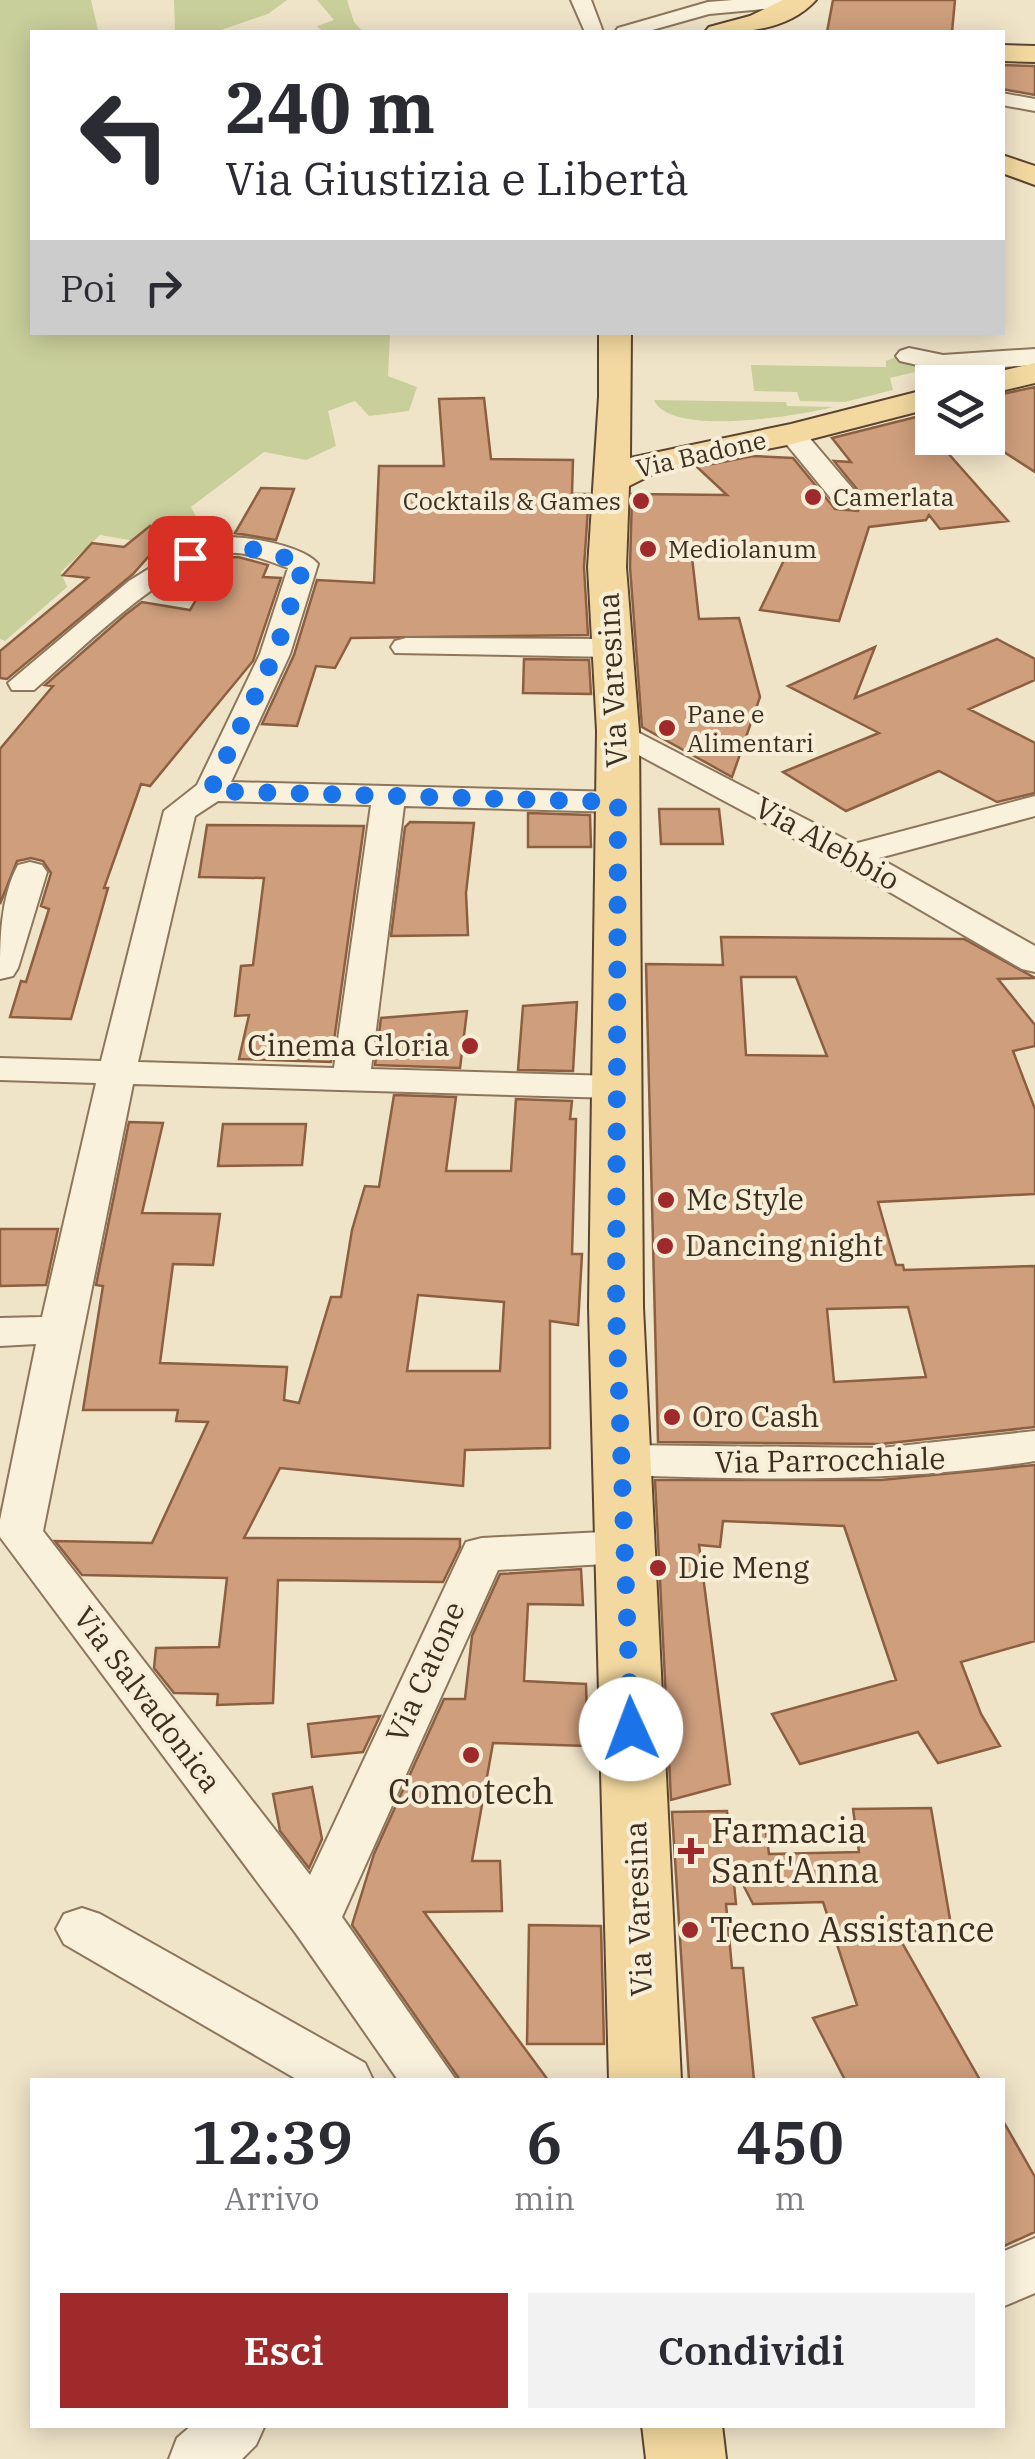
<!DOCTYPE html>
<html lang="it">
<meta charset="utf-8">
<style>
:root{--surface:#fff;--page:#f2f2f3;--text:#2b2b33;--muted:#7c7c81;--accent:#9e2a2b}
body{margin:0;font-family:"IBM Plex Serif",serif;background:var(--page);color:var(--text);height:100vh;display:flex;flex-direction:column;font-size:38px;white-space:nowrap}
*{box-sizing:border-box;margin:0}
p{font-size:32px;color:var(--muted)}
.icon{flex:none;width:55px;height:55px;fill:none;stroke:currentColor;stroke-width:2;stroke-linecap:round;stroke-linejoin:round}
.map{position:relative;flex:1;overflow:hidden}
.details{position:absolute;left:30px;top:2078px;width:975px;height:350px;display:flex;flex-direction:column;background:var(--surface);border-radius:0px;box-shadow:0 5px 25px #0003}
.details>*{flex:none}
.guide{position:absolute;left:30px;top:30px;width:975px;height:305px;border-radius:0px;box-shadow:0 5px 25px #0003;background:#fff;color:var(--text);overflow:hidden}
.tools{position:absolute;left:915px;top:365px;display:grid;gap:20px}
.tools a{display:grid;place-items:center;width:90px;height:90px;border-radius:0px;background:var(--surface);box-shadow:0 5px 25px #0003;font-size:50px}
.pin{position:absolute;display:grid;place-items:center;width:85px;height:85px;color:#fff;margin:-42px;border-radius:20px;box-shadow:0 5px 15px #0006}
.me{position:absolute;width:110px;margin:-55px;rotate:358deg;stroke-linejoin:round;filter:drop-shadow(0 0 8px #0008)}
.turn{display:flex;align-items:center;gap:35px;height:210px;padding:0 30px;font-size:45px}
.turn .icon{width:130px;height:130px;stroke-width:2.5}
.turn b{display:block;font-size:70px;line-height:85px}
.then{display:flex;align-items:center;height:95px;padding:0 30px;background:#0003;gap:20px;font-size:38px}
.eta{display:flex;justify-content:space-evenly;align-items:center;height:170px;text-align:center}
.eta b{font-size:60px;font-weight:600;line-height:70px}
.button{display:flex;gap:20px;margin-top:auto;padding:20px 30px}
.button a{flex:1;height:115px;border-radius:0px;background:var(--accent);color:#fff;font-size:40px;font-weight:600;line-height:115px;text-align:center}
.button a+a{background:var(--page);color:var(--text)}
.map>svg:first-child{display:block}
.green{fill:#c9cf9b}
.building{fill:#cf9f7d;stroke:#8d5f41;stroke-width:2.5;fill-rule:evenodd}
.lines{fill:none;stroke-linecap:round;stroke-linejoin:round}
.minor-casing{stroke:#8d765c;stroke-width:4}
.major-casing{stroke:#5b4430;stroke-width:4}
.minor{fill:#faf1dc;fill-rule:evenodd}
.major{fill:#f3d9a0;fill-rule:evenodd}
.route{stroke:#1a73e8;stroke-width:18;stroke-dasharray:0 32.4}
.poi-dot{fill:#9e2a2b;stroke:#f7eed8;stroke-width:4}
.labels{text-anchor:middle;stroke-width:8;stroke-linejoin:round;paint-order:stroke}
.far-street-label{font-size:25px;fill:#3d2e20;stroke:#f7eed8}
.far-poi-label{font-size:25px;fill:#3d2e20;stroke:#f7eed8;text-anchor:start}
.street-label{font-size:30px;fill:#3d2e20;stroke:#f7eed8}
.poi-label{font-size:30px;fill:#3d2e20;stroke:#f7eed8;text-anchor:start}
.near-poi-label{font-size:35px;fill:#3d2e20;stroke:#f7eed8;text-anchor:start}
</style>
<div class="map">
<svg width="1035" height="2459" viewBox="0 0 1035 2459">
<rect width="100%" height="100%" fill="#f0e4c8"/>
<path class="green" d="M0,0H91L98,30L32,32V332L386,333L390,334L388,376L417,387L409,411L369,416L355,401L328,411L336,446L306,460L264,452L191,507L202,528L264,532L278,542L271,551L217,549L165,561L152,544L100,535L61,572L67,587L5,641L0,639Z
M174,0H287L268,14L221,30L175,32Z
M317,0H347L354,22L363,32H323L317,26L334,20Z
M896,357L931,368L890,378L893,390L845,402L800,401L797,392L754,391L751,365L886,367V361Z
M654,400L786,402L787,406L834,407C802,415 670,438 654,400Z"/>
<path class="building" d="M833,0H955L952,32H827Z
M1002,65L1035,66V95L1002,89Z
M1035,387V472L982,438H988V397Z
M484,398L491,459L573,460L572,494H589L584,567L588,635L351,638L335,668L316,666L297,726L262,724L294,655L317,580L374,583L379,466H444L439,399Z
M916,417L1008,521L940,529L929,515L926,520L869,527L839,621L760,610L785,558L691,548L699,619L739,618L760,697L732,777L642,727L630,567L632,494L727,495L697,467L753,456L793,458L835,509L858,511L865,499L834,461L851,462L832,438Z
M261,488L294,489L276,540L235,533Z
M150,526L163,540L133,574L7,679L0,678V651L88,578L63,575L92,543L124,547Z
M238,557L268,565L263,577L281,578L253,661L150,786L141,784L104,888H108L71,1019L10,1017L21,981L26,982L49,909L41,906L51,873L43,861L31,858L17,861L0,904V749L53,686L45,685L125,615L142,602L190,610L220,558Z
M997,639L1035,659V680L969,709L1035,743V793L997,802L939,771L846,811L783,772L879,733L788,686L875,647L855,698Z
M524,659L589,660L591,694L523,693Z
M659,809H719L723,844H661Z
M528,813L590,815L591,847H528Z
M410,822L474,823L466,893L468,935L391,936L405,827Z
M207,825L364,826L331,1062L239,1059L249,1015L235,1016L241,966L253,965L264,878L199,877Z
M721,937L964,939L1035,978L998,979L1035,1025V1046L1013,1051L1035,1109V1194L878,1202L896,1265H903L904,1270L1035,1266V1427L881,1444L658,1442L646,964L723,965ZM741,977H796L827,1056L746,1055ZM908,1307L926,1377L834,1382L827,1309Z
M577,1002L573,1071L518,1070L523,1006Z
M467,1011L460,1068L375,1065L381,1018Z
M394,1095L456,1097L446,1171H511L516,1099L572,1101L570,1119H576L572,1254H582L578,1325L550,1321V1448L465,1450L463,1486L280,1468L244,1538L460,1539V1547L443,1582L278,1580L273,1703L217,1705L218,1694L174,1693L154,1668L156,1648L219,1647L227,1578L82,1575L55,1541L152,1543L208,1422L176,1421L178,1410H83L103,1286L96,1285L129,1122L163,1123L142,1213L220,1214L213,1265L173,1264L160,1363L287,1367L284,1400L299,1403L331,1297H341L352,1230L365,1186L379,1187ZM418,1295L504,1302L500,1371H407Z
M223,1124H306L302,1165L218,1166Z
M0,1229H58L46,1285L0,1286Z
M1035,1465V1641L961,1662L981,1714L1000,1746L938,1763L918,1732L800,1764L772,1714L896,1680L844,1526L723,1521L720,1547L699,1545L730,1784L671,1800L655,1480H881Z
M581,1569L583,1605L528,1604L524,1681L586,1684L588,1746L493,1743L472,1861H500L502,1911L424,1912L548,2080H460L352,1925L374,1854L444,1699H465L472,1636L500,1574Z
M380,1716L363,1752L312,1757L308,1724Z
M312,1787L322,1839L309,1868L280,1831L273,1794Z
M931,1808L952,1931L896,1932L980,2080H845L813,2018L857,2005L823,1902L753,1904L732,1863L736,1904H726L732,1968H743L754,2080H689L672,1812L727,1811L728,1825H765L769,1854L859,1852L853,1809Z
M529,1925L601,1926L604,2044H527Z
M1002,2119L1035,2177V2232L1002,2247Z"/>
<g class="lines">
<g class="minor-casing">
<path id="minor" d="M571,0H591L603,32H585Z
M733,0H806L796,6L709,14L645,32H615L618,28L708,2Z
M1002,93L1035,99V111L1002,105Z
M909,348L943,355L1035,349V365L943,371L900,361L896,356L900,351Z
M792,426L801,428L858,495L862,501L858,507H838L783,440L779,434Z
M224,537C247,536 304,546 318,564L290,654L231,782L618,792L630,795L634,802L630,809L618,812L404,806L371,1069L614,1076L627,1079L633,1087L627,1095L614,1098L133,1084L43,1531L310,1875L466,1542L482,1538L623,1531L639,1536L646,1547L639,1558L623,1563L498,1570L342,1917L456,2080H398L297,1935L0,1537V1520L36,1344L0,1346V1318L42,1317L96,1083L0,1080V1058L101,1061L164,811L197,785L260,654L288,568C268,561 243,549 221,554C163,567 80,651 34,690H12L8,683L129,581L179,550ZM218,801L371,805L334,1068L138,1062L195,816Z
M406,638L612,639L623,642L627,648L623,654L612,657L395,653L391,647L395,641Z
M618,722L854,844L1035,796V816L879,858L1035,946V972L1022,969L838,862L607,738L602,731L607,724Z
M30,862L42,865L47,872L18,968L13,976L0,979C0,941 0,898 18,865Z
M1035,1431V1461C898,1483 761,1480 623,1475L607,1471L601,1460L607,1449L623,1445L881,1448Z
M82,1908L100,1914L365,2063L373,2080H298L64,1944L56,1929L64,1914Z
M1035,2238V2293L1002,2307V2252Z
M192,2425H265L256,2445L242,2459H169L177,2438Z"/>
</g>
<g class="major-casing">
<path id="major" d="M783,0H816C789,30 742,34 705,32L709,27L750,16Z
M1002,45L1035,46V62L1002,61Z
M1002,155L1035,166V185L1002,173Z
M599,332H631L630,458L791,424L932,388V408L792,444L661,470L629,486L626,567L639,731L643,1307L681,2080H609L589,1307L597,731L588,567L599,397Z
M1035,363V383L988,394V382H972L976,377Z
M642,2425H722L726,2459H646Z"/>
</g>
<use href="#minor" class="minor"/>
<use href="#major" class="major"/>
</g>
<g class="lines">
<path class="route" d="M190,558C231,539 263,550 304,564L275,654L210,791L618,802L616,1308L631,1729"/>
</g>
<g class="poi-dot">
<circle cx="813" cy="497" r="10"/>
<circle cx="641" cy="501" r="10"/>
<circle cx="648" cy="549" r="10"/>
<circle cx="667" cy="728" r="10"/>
<circle cx="470" cy="1046" r="10"/>
<circle cx="666" cy="1200" r="10"/>
<circle cx="665" cy="1246" r="10"/>
<circle cx="672" cy="1417" r="10"/>
<circle cx="658" cy="1568" r="10"/>
<circle cx="471" cy="1755" r="10"/>
<path d="M686 1836h10v10h10v10h-10v10h-10v-10h-10v-10h10z"/>
<circle cx="690" cy="1930" r="10"/>
</g>
<g class="labels">
<g class="far-street-label">
<text transform="translate(701 454) rotate(-13)" y="9">Via Badone</text>
</g>
<g class="far-poi-label">
<text x="833" y="506">Camerlata</text>
<text x="621" y="510" text-anchor="end">Cocktails &amp; Games</text>
<text x="668" y="558">Mediolanum</text>
<text x="687" y="723">Pane e<tspan x="687" dy="29">Alimentari</tspan></text>
</g>
<g class="street-label">
<text transform="translate(613 680) rotate(-93)" y="10">Via Varesina</text>
<text transform="translate(827 844) rotate(29)" y="10">Via Alebbio</text>
<text transform="translate(830 1461) rotate(-1)" y="10">Via Parrocchiale</text>
<text transform="translate(426 1672) rotate(-66)" y="10">Via Catone</text>
<text transform="translate(147 1700) rotate(53)" y="10">Via Salvadonica</text>
<text transform="translate(639 1909) rotate(-92)" y="10">Via Varesina</text>
</g>
<g class="poi-label">
<text x="450" y="1056" text-anchor="end">Cinema Gloria</text>
<text x="686" y="1210">Mc Style</text>
<text x="685" y="1256">Dancing night</text>
<text x="692" y="1427">Oro Cash</text>
<text x="678" y="1578">Die Meng</text>
</g>
<g class="near-poi-label">
<text x="471" y="1804" text-anchor="middle">Comotech</text>
<text x="711" y="1843">Farmacia<tspan x="711" dy="40">Sant'Anna</tspan></text>
<text x="710" y="1942">Tecno Assistance</text>
</g>
</g>
</svg>
<div class="tools">
<a><svg class="icon" aria-label="layers" viewBox="0 0 24 24"><path d="M12 4l9 5-9 5-9-5zM3 14l9 5 9-5"/></svg></a>
</div>
<div class="pin" style="left:190px;top:558px;background:#d93025"><svg class="icon" aria-label="arrive" viewBox="0 0 24 24"><path d="M6 21V4h12l-3 4 3 4H6"/></svg></div>
<svg class="me" style="left:631px;top:1729px" viewBox="-20 -20 40 40"><circle r="19" fill="#fff"/><path d="M0-13L10 11 0 6-10 11z" fill="#1a73e8"/></svg>
<div class="guide">
<div class="turn"><svg class="icon" aria-label="left" viewBox="0 0 24 24"><path d="M17 20v-9H6M10 6l-5 5 5 5"/></svg><div><b>240 m</b>Via Giustizia e Libertà</div></div>
<div class="then">Poi<svg class="icon" aria-label="right" viewBox="0 0 24 24"><path d="M7 20v-9h11M14 6l5 5-5 5"/></svg></div>
</div>
<section class="details">
<div class="eta">
<div><b>12:39</b><p>Arrivo</p></div>
<div><b>6</b><p>min</p></div>
<div><b>450</b><p>m</p></div>
</div>
<div class="button"><a>Esci</a><a>Condividi</a></div>
</section>
</div>
